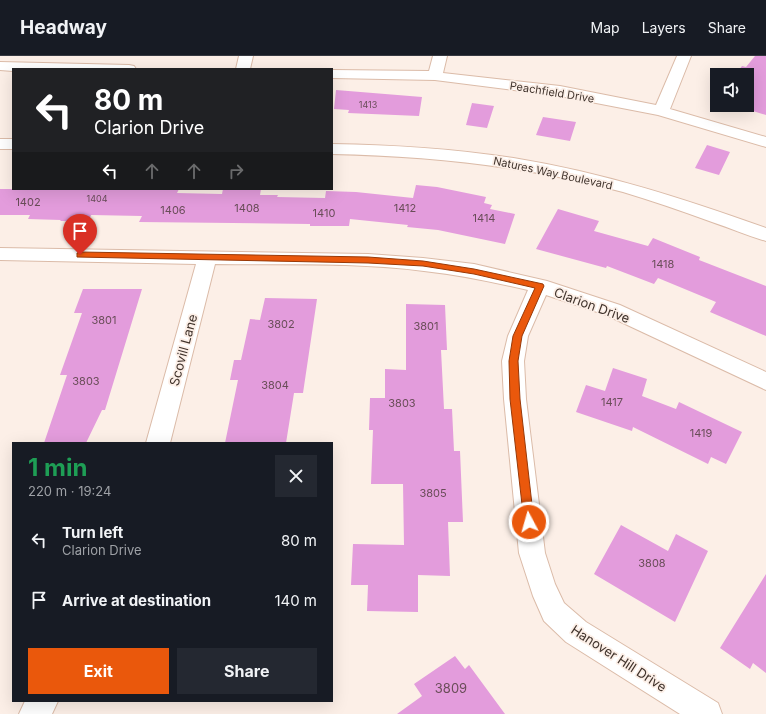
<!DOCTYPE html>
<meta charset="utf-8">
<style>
:root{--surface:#171b24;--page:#242831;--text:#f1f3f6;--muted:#9ea1a6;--line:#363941;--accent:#ea580c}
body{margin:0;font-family:Inter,sans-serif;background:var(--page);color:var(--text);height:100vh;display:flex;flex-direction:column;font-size:15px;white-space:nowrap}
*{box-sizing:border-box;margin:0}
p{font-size:13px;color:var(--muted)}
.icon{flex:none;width:22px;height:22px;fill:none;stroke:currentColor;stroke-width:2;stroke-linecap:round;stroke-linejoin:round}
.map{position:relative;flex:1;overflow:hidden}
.side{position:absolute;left:12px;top:386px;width:321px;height:260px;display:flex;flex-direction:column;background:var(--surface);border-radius:0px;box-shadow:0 4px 16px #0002}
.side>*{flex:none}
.top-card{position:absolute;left:12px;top:12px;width:321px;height:122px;border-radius:0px;box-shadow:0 4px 16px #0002;background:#202124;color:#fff;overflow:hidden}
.tools{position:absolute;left:710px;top:12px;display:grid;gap:8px}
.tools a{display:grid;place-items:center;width:44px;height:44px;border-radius:0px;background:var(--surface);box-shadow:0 4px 16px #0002;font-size:20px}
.pin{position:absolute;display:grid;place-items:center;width:34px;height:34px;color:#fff;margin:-41px -17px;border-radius:50% 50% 50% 0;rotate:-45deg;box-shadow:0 0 4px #0007}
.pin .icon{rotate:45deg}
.me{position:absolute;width:44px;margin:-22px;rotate:354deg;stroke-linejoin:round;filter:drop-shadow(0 0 3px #0008)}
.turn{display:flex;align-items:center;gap:14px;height:84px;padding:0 16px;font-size:18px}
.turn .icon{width:52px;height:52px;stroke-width:2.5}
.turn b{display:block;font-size:28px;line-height:34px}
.lanes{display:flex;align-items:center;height:38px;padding:0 16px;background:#0003;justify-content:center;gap:20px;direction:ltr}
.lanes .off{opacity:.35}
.round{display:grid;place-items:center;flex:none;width:42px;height:42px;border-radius:0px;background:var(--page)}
.head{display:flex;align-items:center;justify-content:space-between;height:68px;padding:0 16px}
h1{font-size:24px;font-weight:700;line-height:30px;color:#1e9e55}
.action{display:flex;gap:8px;margin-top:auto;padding:8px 16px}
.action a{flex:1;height:46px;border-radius:0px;background:var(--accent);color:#fff;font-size:16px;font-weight:700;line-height:46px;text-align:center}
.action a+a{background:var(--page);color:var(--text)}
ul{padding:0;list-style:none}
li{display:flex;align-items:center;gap:12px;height:60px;padding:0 16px}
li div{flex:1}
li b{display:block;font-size:15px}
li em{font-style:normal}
header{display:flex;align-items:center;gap:24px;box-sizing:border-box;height:56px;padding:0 20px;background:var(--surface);border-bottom:1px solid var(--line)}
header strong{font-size:19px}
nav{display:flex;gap:22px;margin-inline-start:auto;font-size:14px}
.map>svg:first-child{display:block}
.building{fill:#e39cdc}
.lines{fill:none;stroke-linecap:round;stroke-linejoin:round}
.minor-casing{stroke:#dbbba8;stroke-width:2}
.tertiary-casing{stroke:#dbbba8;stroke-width:2}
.minor{fill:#fff;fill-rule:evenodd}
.tertiary{fill:#fff;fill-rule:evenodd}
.route{fill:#ea580c;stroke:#983908}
.labels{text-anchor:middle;stroke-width:3.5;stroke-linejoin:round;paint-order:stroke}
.far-number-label{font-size:9px;fill:#694d58}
.far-street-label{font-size:11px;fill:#40332c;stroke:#fcefe7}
.number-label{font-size:11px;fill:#694d58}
.street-label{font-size:13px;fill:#40332c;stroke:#fcefe7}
.near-number-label{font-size:13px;fill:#694d58}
</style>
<header>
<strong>Headway</strong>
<nav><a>Map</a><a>Layers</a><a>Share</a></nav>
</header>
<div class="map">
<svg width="766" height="658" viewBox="0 0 766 658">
<rect width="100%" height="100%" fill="#fcefe7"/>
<path class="building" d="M755,0H766V59L734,49H747V19H735L742,10L746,11Z
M336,34L422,41L419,60L348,57L349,54L334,53Z
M472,47L494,50L487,72L466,69Z
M543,61L576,66L570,85L536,79Z
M707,89L730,96L719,119L695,112Z
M416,129L437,131L486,141L484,147L492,149L490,153L515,158L505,188L438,174L407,171L408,169L350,163L349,170H310V168L139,166L142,160L91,159L89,165H60L61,164L28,163L30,159H0V133H179L177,137L222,138L223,133H261L260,139H278L277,141L325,142L326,135L356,136L413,142Z
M558,153L599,165L594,175L648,190L653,182L700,201L699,204L766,230V280L710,256L716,246L658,222L654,228L607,210L606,212L536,193Z
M83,233H142L105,354H102L86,387H44L67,319H60L82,257H74Z
M265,242L317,243L303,337H294L286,387H225L238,324H230L234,304H241L250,263L260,264Z
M406,248L445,249L447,294H441L444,353H452L454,395H460L463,466H448L450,520L418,519V556L367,555L368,529H351L353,488L404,489L403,428H371L373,374H369L370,342H385V313L406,314Z
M613,312L647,323L642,340L676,353L679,346L742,376L726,408L711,401L708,408L633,371L632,375L576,356L586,329L605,335Z
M621,469L668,495L676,478L708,495L675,566L594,518Z
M766,518V617L753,607L750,613L720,592Z
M455,600L465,613L469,609L505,658H397L422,640L414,628Z"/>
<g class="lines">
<g class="minor-casing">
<path id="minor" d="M239,0H253L250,13H236Z
M433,0H447L443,17L560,30L656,49L677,0H691L670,53L766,81V91L658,59L560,40L435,24L332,22V14L429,15Z
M0,6L129,9L134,10L136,13H13V15L0,14Z
M0,192L368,198L423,202L474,208L547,225L620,249L766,316V334L606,259L546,239L528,280L524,305L526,343L545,497L555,528L564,547L586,566L718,647L722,658H680L566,586L544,565L533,540L519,497L504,343L502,305L508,280L528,234C494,226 459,219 424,215C355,206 284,209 215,208L170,387H146L196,208L0,204Z
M25,645H58L52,658H19Z"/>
</g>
<g class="tertiary-casing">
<path id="tertiary" d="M0,83H13V93H0Z
M332,88C395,89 457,93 519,103C604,117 685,143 766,172V185C748,180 730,172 712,166C682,155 653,145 623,136C528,110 430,100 332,98Z"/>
</g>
<use href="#minor" class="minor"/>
<use href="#tertiary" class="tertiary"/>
</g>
<path class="route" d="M80,196L368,201L423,205L474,213L543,228L544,230L522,280L518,305L520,343L534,466L533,469L529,471L525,469L524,466L510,343L509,305L513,280L535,232L474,218L423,210L368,207L77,201V197Z"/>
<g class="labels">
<g class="far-number-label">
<text x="368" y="52">1413</text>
<text x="97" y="146">1404</text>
</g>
<g class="far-street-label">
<text transform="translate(552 36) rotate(9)" y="4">Peachfield Drive</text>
<text transform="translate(553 117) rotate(12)" y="4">Natures Way Boulevard</text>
</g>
<g class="number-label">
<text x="28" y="150">1402</text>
<text x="247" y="156">1408</text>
<text x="405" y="156">1412</text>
<text x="173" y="158">1406</text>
<text x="324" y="161">1410</text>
<text x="484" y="166">1414</text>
<text x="663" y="212">1418</text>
<text x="104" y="268">3801</text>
<text x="281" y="272">3802</text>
<text x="426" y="274">3801</text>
<text x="86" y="329">3803</text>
<text x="275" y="333">3804</text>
<text x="612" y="350">1417</text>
<text x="402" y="351">3803</text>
<text x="701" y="381">1419</text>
<text x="433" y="441">3805</text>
<text x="652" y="511">3808</text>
</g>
<g class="street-label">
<text transform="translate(592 249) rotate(20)" y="5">Clarion Drive</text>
<text transform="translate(183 294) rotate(-75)" y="5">Scovill Lane</text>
<text transform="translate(619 602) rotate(33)" y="5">Hanover Hill Drive</text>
</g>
<g class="near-number-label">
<text x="451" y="637">3809</text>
</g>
</g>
</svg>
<div class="tools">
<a><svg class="icon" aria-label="sound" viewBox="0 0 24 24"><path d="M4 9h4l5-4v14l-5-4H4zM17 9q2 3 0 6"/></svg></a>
</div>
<div class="pin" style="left:80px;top:199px;background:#d93025"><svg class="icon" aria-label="arrive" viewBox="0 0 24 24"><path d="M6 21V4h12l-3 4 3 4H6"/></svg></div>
<svg class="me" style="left:529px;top:466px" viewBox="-20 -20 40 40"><circle r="17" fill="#ea580c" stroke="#fff" stroke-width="3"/><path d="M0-11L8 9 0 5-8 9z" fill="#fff"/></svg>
<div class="top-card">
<div class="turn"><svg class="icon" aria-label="left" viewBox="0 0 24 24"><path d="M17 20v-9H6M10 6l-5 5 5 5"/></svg><div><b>80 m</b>Clarion Drive</div></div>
<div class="lanes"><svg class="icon" aria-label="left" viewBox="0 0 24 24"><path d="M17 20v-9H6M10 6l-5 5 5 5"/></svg><svg class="icon off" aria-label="ahead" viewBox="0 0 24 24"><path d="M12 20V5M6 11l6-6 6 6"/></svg><svg class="icon off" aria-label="ahead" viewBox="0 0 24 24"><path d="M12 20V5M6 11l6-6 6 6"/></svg><svg class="icon off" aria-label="right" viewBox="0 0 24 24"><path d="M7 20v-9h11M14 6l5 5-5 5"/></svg></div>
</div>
<section class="side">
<div class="head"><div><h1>1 min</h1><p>220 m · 19:24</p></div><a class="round"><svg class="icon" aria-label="close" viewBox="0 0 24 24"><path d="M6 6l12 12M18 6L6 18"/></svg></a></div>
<ul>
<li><svg class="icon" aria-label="left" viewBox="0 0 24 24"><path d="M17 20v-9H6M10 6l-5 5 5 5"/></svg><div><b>Turn left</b><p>Clarion Drive</p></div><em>80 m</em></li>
<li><svg class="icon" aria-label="arrive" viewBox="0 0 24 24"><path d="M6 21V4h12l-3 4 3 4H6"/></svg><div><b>Arrive at destination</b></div><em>140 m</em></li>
</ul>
<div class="action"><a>Exit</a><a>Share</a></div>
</section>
</div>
